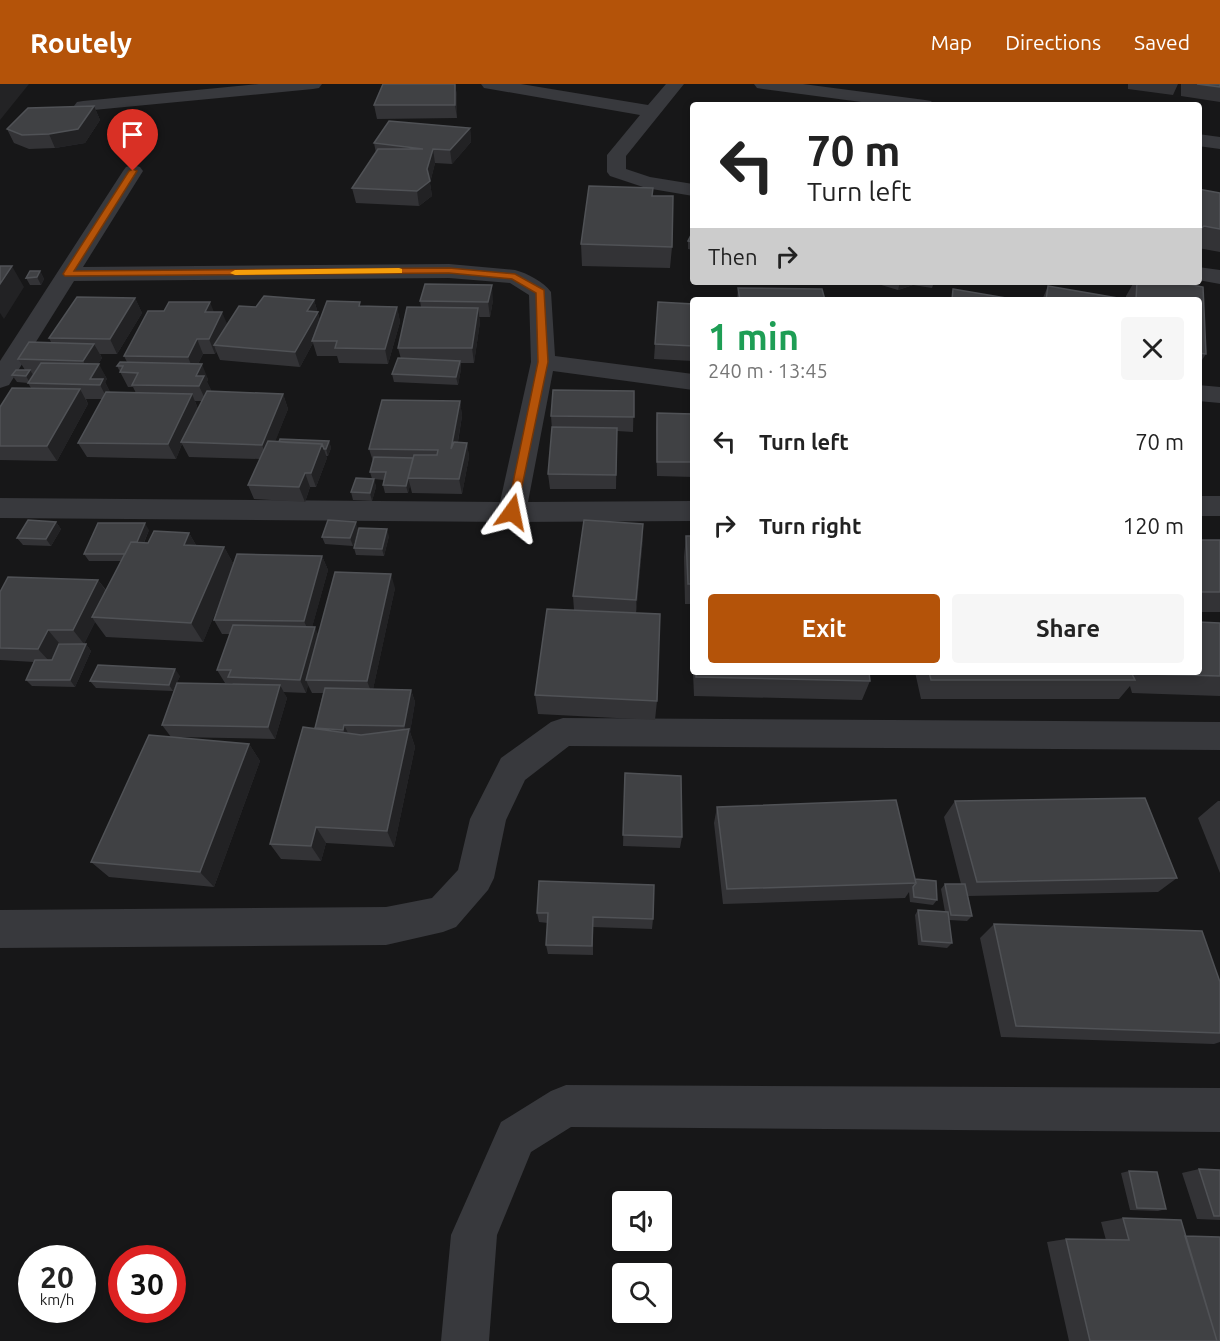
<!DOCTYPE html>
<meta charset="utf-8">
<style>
:root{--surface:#fff;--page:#f6f6f6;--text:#222;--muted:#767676;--accent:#b45309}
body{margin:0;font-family:Ubuntu,sans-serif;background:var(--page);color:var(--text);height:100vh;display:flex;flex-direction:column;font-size:22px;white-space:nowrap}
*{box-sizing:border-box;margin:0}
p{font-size:20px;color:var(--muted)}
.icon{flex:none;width:33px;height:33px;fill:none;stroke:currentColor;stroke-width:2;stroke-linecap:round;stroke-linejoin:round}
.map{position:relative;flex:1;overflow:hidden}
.drawer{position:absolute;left:690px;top:213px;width:512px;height:378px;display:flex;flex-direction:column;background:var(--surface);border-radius:6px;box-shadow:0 3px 9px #0003}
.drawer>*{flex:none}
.hud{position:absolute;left:690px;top:18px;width:512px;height:183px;border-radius:6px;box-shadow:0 3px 9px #0003;background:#fff;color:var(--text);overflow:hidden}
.buttons{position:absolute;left:612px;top:1107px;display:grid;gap:12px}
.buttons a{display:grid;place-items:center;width:60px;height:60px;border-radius:6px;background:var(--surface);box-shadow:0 3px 9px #0003;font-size:30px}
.speed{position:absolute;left:18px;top:1161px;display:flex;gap:12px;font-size:30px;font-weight:700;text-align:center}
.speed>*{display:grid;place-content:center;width:78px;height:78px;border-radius:50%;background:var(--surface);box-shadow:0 3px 9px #0003;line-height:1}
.speed small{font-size:15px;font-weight:400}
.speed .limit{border:9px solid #d22;background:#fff;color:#111}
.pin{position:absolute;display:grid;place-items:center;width:51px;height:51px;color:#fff;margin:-62px -26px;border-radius:50% 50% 50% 0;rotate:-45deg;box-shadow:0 0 6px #0007}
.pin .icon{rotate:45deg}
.me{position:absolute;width:66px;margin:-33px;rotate:12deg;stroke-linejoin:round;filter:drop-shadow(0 0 4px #0008)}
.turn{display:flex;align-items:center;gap:21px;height:126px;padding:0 18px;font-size:27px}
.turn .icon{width:78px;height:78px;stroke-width:2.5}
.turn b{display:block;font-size:42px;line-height:51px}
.then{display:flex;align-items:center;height:57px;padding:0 18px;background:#0003;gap:12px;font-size:22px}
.round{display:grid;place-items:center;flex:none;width:63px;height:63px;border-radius:6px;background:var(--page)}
.overview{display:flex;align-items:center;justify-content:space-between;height:102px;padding:0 18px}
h1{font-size:36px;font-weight:700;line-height:45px;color:#1e9e55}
.action{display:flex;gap:12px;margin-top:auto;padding:12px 18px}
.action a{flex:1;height:69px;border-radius:6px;background:var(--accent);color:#fff;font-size:24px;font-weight:700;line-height:69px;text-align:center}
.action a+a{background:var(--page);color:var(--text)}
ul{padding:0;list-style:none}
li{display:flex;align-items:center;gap:18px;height:84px;padding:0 18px}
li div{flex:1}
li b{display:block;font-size:22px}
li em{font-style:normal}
header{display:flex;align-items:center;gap:36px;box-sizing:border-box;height:84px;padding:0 30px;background:var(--accent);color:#fff}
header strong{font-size:28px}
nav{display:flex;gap:33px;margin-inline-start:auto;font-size:21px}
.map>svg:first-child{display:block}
.built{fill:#232325}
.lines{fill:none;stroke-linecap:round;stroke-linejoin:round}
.minor{fill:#38393d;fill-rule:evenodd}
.wall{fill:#333336;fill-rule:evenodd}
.shaded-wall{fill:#222224}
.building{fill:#404144;stroke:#505256;stroke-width:1.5}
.route{fill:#b45309;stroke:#753606;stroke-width:1.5}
.slow{fill:#f59e0b}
</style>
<header>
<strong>Routely</strong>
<nav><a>Map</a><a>Directions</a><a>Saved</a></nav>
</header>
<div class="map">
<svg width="1220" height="1257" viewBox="0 0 1220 1257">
<rect width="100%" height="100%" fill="#171718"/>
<path class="built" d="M0,0H29L0,36Z"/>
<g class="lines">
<path class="minor" d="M259,0H322L319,4L313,5L83,27L77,26L74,22L77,18L83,17Z
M481,0H521L648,21L666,0H684L626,72V85L650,93L693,100V112L646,104L610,92L607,88V71L640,31L490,5L484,4Z
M754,0H803L925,16L931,17L934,21H884L763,5L757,4Z
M1198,50L1220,53V65L1198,62Z
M133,81L140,83L143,87L83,183L449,180L515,186C527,189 544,198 551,208L555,272L693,290V306L553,287L528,418L693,417V437L512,438L0,434V414L500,418L531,278L529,211L510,199L449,194L74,197L9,301L0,304V277L123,87L126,83Z
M1198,183L1220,186V200L1198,196Z
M1198,301L1220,303V319L1198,317Z
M1198,412H1220V432H1198Z
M563,634L1220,638V666L569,662L525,696L506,736L494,794L488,806L456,843L443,848L386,861L0,864V826L386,823L432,814L458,786L470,735L501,674L551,638Z
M566,1001L1220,1004V1048L571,1043L531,1068L497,1151L489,1257H441L451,1151L501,1038L551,1007Z"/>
</g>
<path class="wall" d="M455,0L457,12V34L377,35L374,21Z
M1128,0H1178L1173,11L1128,5Z
M1181,0H1220V18L1181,12Z
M94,22L100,36L85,59L55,64L29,65L14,59L7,45Z
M470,44L471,58L452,80L435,79L430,99L432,112L419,122L356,119L352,104L376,69L374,59Z
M1198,105L1220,109V168L1198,164Z
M652,112L672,163L670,184L582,182L581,160Z
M693,147V166L688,165V157Z
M40,187L44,195L41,201H30L26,194Z
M856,198H934L932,204L913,201L898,206L878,200L857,199Z
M1134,198H1177L1203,203L1206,270L1198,282V216H1126V212Z
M1048,202L1123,216H1042Z
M738,204L825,216H737Z
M135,214L142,229L117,270H100L102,274L98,280L107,295L105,298L110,308L136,309L133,303H128L117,282L127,278L124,272L213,228L227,241L256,223L314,216L320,236L361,222L397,223L400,238L388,280L339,279L337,272H317L313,259L300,283L220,276L216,267L215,270H203L198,280L208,295L207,298L211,306L210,307L283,310L288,325L275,357H329L331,364L328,372H326L327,374L316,403H310L305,418L254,415L248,401L260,375L189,373L182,360L176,375L87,373L78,359L102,315H86L88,320L57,377L0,376V323L31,304L28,299L17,298L12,291L25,286L18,275L51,258L49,254ZM195,317H202L198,325Z
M493,216L490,233H479L480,238L474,279H461V285L458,301L394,298L392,290L401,275L398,264L421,223L420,217Z
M658,218L693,220V277L654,275Z
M634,307L633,348L617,347L616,405H550L548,390L552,346L551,332Z
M460,317L462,332L458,358L467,359L469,373L462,410L412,409L410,401L408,409H385L383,401L384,396L374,395L376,403L372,417L353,416L351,408L372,395L370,388L373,377L369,365Z
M657,329L693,330V393L657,392L656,344Z
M56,438L61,445L51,462L23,461L17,454Z
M358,445L353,462L325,460L322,453Z
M149,446L144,459H148L189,449L196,461L224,463L234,481L322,472L328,486L312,543L318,550L395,504L373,605L411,606L415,618L410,648L415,663L394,763L326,759L321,777L281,775L270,760L315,644L323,609H312L308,601L306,609L283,608L287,614L275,655L174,653L249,660L260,677L214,803L109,793L91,778L171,653L162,641L233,600L232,599H225L217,586L230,550H222L214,536L223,509L203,558L106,553L95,538L84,560L59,559L51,576L86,560L91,567L75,603L32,602L26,596L34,578L0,576V508L98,496L106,506L121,477H89L84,470Z
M389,452L384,472L356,471L354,464Z
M686,452H693V520H685L684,473Z
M643,454L636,529L657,617L655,636L538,630L535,611L574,526L573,512Z
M1198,456H1220V528H1198Z
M1220,539V612L1132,609L1130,602L1119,615H921L915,588H1198Z
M693,544V586L692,553Z
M693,588H869L870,597L862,616L694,612Z
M180,592L173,607L96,604L90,597Z
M625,689L682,753L680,764L623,762Z
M955,717L1177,794L1158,808L968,812L972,832L967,837L949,836L952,859L947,864L918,861L915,831L918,826L945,828L941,805L945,800H961L944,733Z
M1218,717H1220V789L1198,734Z
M717,723L915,795L937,816L933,821L910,818L909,808L905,814L723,820L714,739Z
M537,829L653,835L652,845L593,843V871L548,870L546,861L548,839L539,838Z
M994,840L1220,898V958L1214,960L1001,953L980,854Z
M1199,1085L1220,1086V1136L1197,1135L1182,1089Z
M1129,1087L1166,1125L1158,1127L1130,1126L1121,1089Z
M1123,1134L1185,1152L1220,1257H1069L1047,1158L1066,1155L1106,1156L1101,1138Z"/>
<path class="shaded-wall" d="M455,0L457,12V34L455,21Z
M94,22L100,36L85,59L55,64L49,50Z
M470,44L471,58L452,80L450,66Z
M433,65L435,79L430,99L432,112L419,122L417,107L427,85Z
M12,182L24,203L4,235L0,229V200Z
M40,187L44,195L41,201L37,193Z
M900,198H914L913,201L898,206Z
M492,201L493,216L490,233L488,218Z
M135,214L142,229L117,270L110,255Z
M314,216L322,243L312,257L313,259L300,283L295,268L307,227Z
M210,218L216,233L205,228Z
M397,223L400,238L388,280L385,265Z
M478,224L480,238L474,279L472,264Z
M222,228L228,242L214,261L216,267L215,270L209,255Z
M197,255L203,270L194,288L188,273Z
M94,260L102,274L91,292L83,277Z
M460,277L461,285L458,301L456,293Z
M99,280L107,295L105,298L111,310L108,316L100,301L90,295Z
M202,280L208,295L207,298L211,306L206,317L199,302L196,292Z
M30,286L35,294L30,299L26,292Z
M80,305L88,320L57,377L47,362Z
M192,310L198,325L181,358L182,360L176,375L168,360Z
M283,310L288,325L268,376L262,361Z
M460,317L462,332L454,380L451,365Z
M329,357L331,364L328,372L326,365Z
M467,359L469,373L462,410L459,395Z
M322,360L327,374L316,403L311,389Z
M413,374L408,394L410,401L408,409L406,402Z
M305,389L310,403L305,418L299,403Z
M374,395L376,403L372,417L370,409Z
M56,438L61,445L51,462L46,455Z
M356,438L358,445L353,462L350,454Z
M145,439L149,446L136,477L132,470Z
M643,440V454L636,530V516Z
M387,445L389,452L384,472L382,465Z
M189,449L201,470L184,461Z
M224,463L235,483L203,558L191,539Z
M322,472L328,486L310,551L304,537Z
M391,490L395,504L372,610L367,597Z
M98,496L108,510L92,533L95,538L84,560L73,546Z
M315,543L321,557L306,596L308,601L306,609L300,596Z
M48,546L59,559L50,578L38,565Z
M86,560L91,567L75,603L70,596Z
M175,585L180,592L173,607L169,601Z
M280,601L287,614L275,655L268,643Z
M411,606L415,618L410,648L415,663L394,763L387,747L407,651L404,642Z
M344,641L350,653L349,658L343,646Z
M249,660L260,677L214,803L200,788Z
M316,743L326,759L321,777L311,762Z"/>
<path class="building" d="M383,0H455V21H374Z
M1197,0H1220V3Z
M94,22L78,45L49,50L22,51L7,45L28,24Z
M389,37L470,44L450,66L433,65L427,85L430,97L417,107L352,104L378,65H423L374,59Z
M589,102L653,104L652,112H673L672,163L581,160Z
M1198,105L1220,109V145L1204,142L1198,147Z
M693,147V158L688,157Z
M0,182H12L0,200Z
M30,187H40L37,193L26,194Z
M1137,198H1177L1203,203L1206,270L1198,269V216H1136Z
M425,200L492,201L488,218L420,217Z
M1048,202L1123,215V216H1046Z
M738,204L822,205L825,216H740Z
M953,205L1018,216H952Z
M264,212L314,216L307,227L318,228L295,268L214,261L239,222L256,223Z
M77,213L135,214L110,255L49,254Z
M327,217L360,218L359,222L397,223L385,265L335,264L337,257H312Z
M169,218H210L205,228H222L209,255H197L188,273L124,272L148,227H164Z
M658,218L693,220V262L655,260Z
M407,223L478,224L472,264H398Z
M29,258L94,260L83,277L18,275Z
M398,274L460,277L456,293L392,290Z
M120,278L202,280L196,292H204L199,302L132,301L138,289L120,288L123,282H117Z
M41,279L99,280L90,295H103L100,301L28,299Z
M16,286H30L26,292L12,291Z
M12,304L80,305L47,362H0V323Z
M553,306L634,307V333L551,332Z
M207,307L283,310L262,361L181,358Z
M106,308L192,310L168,360L78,359Z
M382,316L460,317L451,365L454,358L467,359L459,395L408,394L414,371H437L438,366L369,365Z
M657,329L693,330V378H657Z
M552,343L617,344L616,391L548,390Z
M280,355L329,357L326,365H324L322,360L279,358Z
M268,357L322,360L311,389H305L299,403L248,401Z
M374,373L413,374L406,402L383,401L386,388H370Z
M356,394L374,395L370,409L351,408Z
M28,436L56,438L46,455L17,454Z
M328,436L356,438L350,454L322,453Z
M584,436L643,440L636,516L573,512Z
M98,439H145L137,458H131L125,470H84Z
M359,444L387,445L382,465L354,464Z
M154,447L189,449L184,461L224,463L191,539L92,533L131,458L148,459Z
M686,452H693V500H688Z
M1198,456H1220V508H1198Z
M237,470L322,472L304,537L214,536Z
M335,488L391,490L367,597L306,596Z
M8,493L98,496L73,546H48L38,565L0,564V508Z
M547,525L660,530L657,617L535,611Z
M1198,538L1220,539V592L1148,590L1147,588H1198Z
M233,541L315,543L300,596L228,593L231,586H217Z
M59,560H86L70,596H26L35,576H52Z
M98,581L175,585L169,601L90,597Z
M696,588H869L870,597L696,593Z
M929,588H1131L1135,596H931Z
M177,599L280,601L268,643L162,641Z
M325,604L411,606L404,642L344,641L343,646L315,644Z
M303,643L361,651L409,645L387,747L316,743L311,762L270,760Z
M149,651L249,660L200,788L91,778Z
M625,689L681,692L682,753L623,751Z
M1145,714L1177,794L977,798L955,717Z
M896,716L916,799L727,805L717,723Z
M915,795L936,797L937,816L914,813L913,803L916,799Z
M539,797L654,801L653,835L593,833L592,862L546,861L548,829H537Z
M945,800H965L972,832L951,831Z
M918,826L948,828L952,859L922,857Z
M994,840L1202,847L1220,898V949L1016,942Z
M1199,1085L1220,1086V1132H1214Z
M1129,1087L1157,1088L1166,1125L1137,1124Z
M1123,1134L1181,1136L1217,1257H1090L1066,1155L1129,1156Z
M1185,1152L1220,1153V1257H1217Z"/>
<path class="route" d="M133,85L137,87L74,187L449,184L515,190L544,206L548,278L516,431H508L507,428L538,278L536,209L512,195L449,189L65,192L63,190L129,87Z"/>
<path class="slow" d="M399,184L402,185V189L235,191L230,189L235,186Z"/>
</svg>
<div class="buttons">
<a><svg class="icon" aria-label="sound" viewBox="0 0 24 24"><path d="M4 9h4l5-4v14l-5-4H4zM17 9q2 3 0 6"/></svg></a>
<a><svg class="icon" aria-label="search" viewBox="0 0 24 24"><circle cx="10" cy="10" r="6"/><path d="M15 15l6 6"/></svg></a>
</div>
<div class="speed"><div>20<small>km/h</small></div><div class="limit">30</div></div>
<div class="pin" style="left:133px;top:87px;background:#d93025"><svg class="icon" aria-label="arrive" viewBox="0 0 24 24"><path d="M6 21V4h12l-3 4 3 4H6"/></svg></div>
<svg class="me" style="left:512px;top:428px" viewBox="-20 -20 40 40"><path d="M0-17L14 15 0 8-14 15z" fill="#b45309" stroke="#fff" stroke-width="4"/></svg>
<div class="hud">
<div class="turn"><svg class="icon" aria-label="left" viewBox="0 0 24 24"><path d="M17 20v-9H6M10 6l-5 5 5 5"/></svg><div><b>70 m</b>Turn left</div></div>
<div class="then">Then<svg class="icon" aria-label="right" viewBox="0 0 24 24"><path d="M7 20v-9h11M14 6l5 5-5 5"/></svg></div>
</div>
<section class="drawer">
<div class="overview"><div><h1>1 min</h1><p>240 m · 13:45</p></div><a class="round"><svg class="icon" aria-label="close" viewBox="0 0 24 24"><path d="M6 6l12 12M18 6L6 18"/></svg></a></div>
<ul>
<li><svg class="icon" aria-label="left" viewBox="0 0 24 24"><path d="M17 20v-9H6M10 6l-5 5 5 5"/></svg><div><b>Turn left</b></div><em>70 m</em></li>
<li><svg class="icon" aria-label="right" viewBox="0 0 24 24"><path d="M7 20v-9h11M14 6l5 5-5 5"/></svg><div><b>Turn right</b></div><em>120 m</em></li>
</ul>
<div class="action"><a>Exit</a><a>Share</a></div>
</section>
</div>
